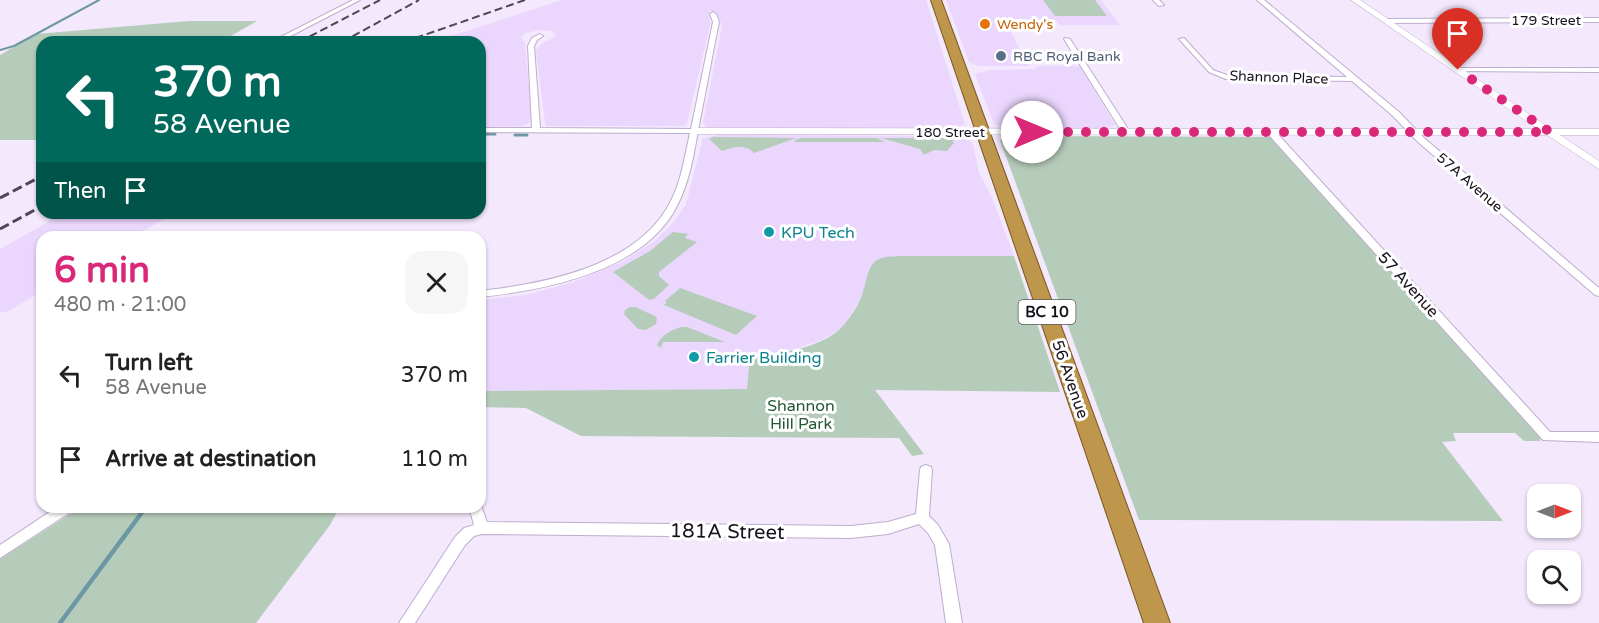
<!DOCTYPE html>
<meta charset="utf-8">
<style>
:root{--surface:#fff;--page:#f6f6f6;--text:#222;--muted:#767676;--accent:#db2777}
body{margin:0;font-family:"Varela Round",sans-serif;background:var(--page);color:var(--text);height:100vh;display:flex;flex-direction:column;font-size:22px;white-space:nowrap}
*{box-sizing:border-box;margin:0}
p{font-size:20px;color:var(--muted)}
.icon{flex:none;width:33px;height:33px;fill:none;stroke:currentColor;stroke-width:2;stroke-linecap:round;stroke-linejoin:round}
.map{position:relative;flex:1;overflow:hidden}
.sheet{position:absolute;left:36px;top:231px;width:450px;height:282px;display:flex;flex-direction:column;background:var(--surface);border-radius:18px;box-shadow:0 2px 4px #0004}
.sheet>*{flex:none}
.hud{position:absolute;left:36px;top:36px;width:450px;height:183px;border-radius:18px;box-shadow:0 2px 4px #0004;background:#00695c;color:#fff;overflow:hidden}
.needle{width:39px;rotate:90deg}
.fabs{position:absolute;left:1527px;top:484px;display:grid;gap:12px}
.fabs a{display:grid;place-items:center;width:54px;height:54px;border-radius:12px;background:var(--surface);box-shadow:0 2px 4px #0004;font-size:30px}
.pin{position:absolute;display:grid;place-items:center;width:51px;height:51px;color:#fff;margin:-62px -26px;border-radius:50% 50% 50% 0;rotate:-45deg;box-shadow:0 0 6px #0007}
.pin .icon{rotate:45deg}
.me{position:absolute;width:66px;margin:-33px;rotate:90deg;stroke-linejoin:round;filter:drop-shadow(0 0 4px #0008)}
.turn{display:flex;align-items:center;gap:21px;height:126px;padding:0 18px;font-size:27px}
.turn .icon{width:78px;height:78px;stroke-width:2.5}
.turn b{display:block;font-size:42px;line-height:51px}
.then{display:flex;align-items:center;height:57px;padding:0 18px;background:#0003;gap:12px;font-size:22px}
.round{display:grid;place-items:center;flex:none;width:63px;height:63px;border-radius:18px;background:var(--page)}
.head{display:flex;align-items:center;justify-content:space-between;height:102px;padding:0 18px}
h1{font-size:36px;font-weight:800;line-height:45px;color:var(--accent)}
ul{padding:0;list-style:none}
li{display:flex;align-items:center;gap:18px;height:84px;padding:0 18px}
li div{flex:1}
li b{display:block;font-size:22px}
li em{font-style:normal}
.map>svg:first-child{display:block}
.built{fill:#ebd6fd}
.green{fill:#b6ccba}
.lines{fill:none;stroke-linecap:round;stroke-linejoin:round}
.stream-far2{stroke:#6d98a3;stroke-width:2}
.stream-far1{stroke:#6d98a3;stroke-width:3}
.stream{stroke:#6d98a3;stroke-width:4.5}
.minor-casing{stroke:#beadcd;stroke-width:2}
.tertiary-casing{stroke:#beadcd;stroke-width:1}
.trunk-casing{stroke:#79571f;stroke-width:2}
.minor{fill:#fff;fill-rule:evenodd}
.tertiary{fill:#fff;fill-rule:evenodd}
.trunk{fill:#be964c;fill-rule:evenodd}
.rail-far1{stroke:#4d4653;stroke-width:2;stroke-dasharray:8 4;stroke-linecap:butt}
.rail{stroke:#4d4653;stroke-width:3;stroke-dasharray:10 4.5;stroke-linecap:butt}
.route{stroke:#db2777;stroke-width:10;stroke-dasharray:0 18}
.food-dot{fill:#e8710a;stroke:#fff;stroke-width:2}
.service-dot{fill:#5c6f8a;stroke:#fff;stroke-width:2}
.culture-dot{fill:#0f9aa8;stroke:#fff;stroke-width:2}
.labels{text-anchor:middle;stroke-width:6;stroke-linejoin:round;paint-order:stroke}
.far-street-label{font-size:14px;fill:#18121d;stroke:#fff}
.far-food-label{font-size:14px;fill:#c56008;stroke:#fff;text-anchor:start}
.far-service-label{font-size:14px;fill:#4e5e75;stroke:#fff;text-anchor:start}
.shield{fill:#fff;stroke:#5d5961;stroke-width:1.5}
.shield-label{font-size:15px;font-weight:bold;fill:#18121d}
.culture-label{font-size:16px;fill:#0d838f;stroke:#fff;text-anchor:start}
.street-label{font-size:16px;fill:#18121d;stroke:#fff}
.park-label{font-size:16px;fill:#255734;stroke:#fff}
.near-street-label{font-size:20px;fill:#18121d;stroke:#fff}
</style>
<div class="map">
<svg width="1599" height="623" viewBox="0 0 1599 623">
<rect width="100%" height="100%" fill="#f3e8fc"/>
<path class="built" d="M562,0H926L965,124L958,127L851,129L706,127L703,123L722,26L718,16L709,10L710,25L687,123L683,126H547L545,122L536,51L541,44L553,38L556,34L552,31L541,30L525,33L521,37L525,44L532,121L522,126L480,127V42H433Z
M946,0H1101L1120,25H1060L1056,20L1004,19L1029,66H978L969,62Z
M1035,66H1080L1115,125L1106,128H1007L994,124L975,74L990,70L1036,69Z
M719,135L958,136L968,139L973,144L979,173L992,198L1014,256H897L880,258L874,263L860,300L841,329L821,340L779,354L748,389L480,391V300L526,295L574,282L622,262L655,241L674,222L686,204L703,138Z
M64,213H174L133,237H42V291L7,312H0V249Z"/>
<path class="green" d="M1043,0H1095L1107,16H1055Z
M189,21H257L222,41L228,42H42V140H0V55L36,34Z
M1007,136L1272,137L1540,436V441H1524L1515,433H1453L1456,441L1442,442L1503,521L1139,520L1000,140Z
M713,137L796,138L754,153C746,144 733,147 722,151L709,139Z
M801,138H877L885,142H795V140Z
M881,138H951L954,143L947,151L934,150L924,155L920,149Z
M673,232L688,234L685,238L697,242L659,272V276L669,285L654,299L649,300L613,272L650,251Z
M897,256H1014L1060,392L875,390L924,454L912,456L899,438L581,436L526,408L480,407V391L747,389L750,356C776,355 822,348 842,327C848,320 856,309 860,300C866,289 866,264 879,259C884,256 892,257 897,256Z
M680,288L757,316L736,335L664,305L667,302L665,301Z
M630,307H635L655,316L657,318L656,324L646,330L638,329L624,314L625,310Z
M682,327H687L725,342H663L661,348L657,345C660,336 672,329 682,327Z
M81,507H340L330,525L256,623H0V559Z"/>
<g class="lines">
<path class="stream-far2" d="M0,50L14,46L99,0"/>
<path class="stream-far1" d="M480,134H495
M515,135H527"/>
<path class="stream" d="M60,623L146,507"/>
<g class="minor-casing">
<path id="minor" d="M353,0H360L279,42H271Z
M1153,0H1159L1164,5L1159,6Z
M1257,0H1264L1399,112L1424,138L1599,288V296L1595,295L1418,142L1393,116L1352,81L1226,79L1209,72L1179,39L1184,38L1213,70L1227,75L1347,77Z
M713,12L716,14L719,22C712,56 706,91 699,125C694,153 690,182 676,208C642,272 545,290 480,297V291C543,284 632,267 667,208C681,185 684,159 690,133L480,132V128H532L528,46L532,38L540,34L543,36L537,40L534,46L540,128L691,129L713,22L710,14Z
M1599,18V22L1386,23L1383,21L1386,19Z
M1065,38L1070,39L1130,132L1129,134H1123L1122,132L1064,39Z
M1458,68H1599V72L1456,71V69Z
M1268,130H1274L1550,432H1599V442L1543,440L1268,134Z
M926,465L931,467L932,470L929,516L938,525L949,544L962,623H946L935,545L928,533L919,524L888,534L851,538L482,534L474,536L465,545L415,623H399L455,537L464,528L474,525L469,507H480V503L487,522L851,526L888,522L916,514L920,470L921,467Z
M57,507H74L72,511L0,558V545Z"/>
</g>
<g class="tertiary-casing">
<path id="tertiary" d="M1351,0H1360L1551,129H1599V135H1560L1599,161V169L1547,135L694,134L689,131L694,128L1538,129Z"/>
</g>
<g class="trunk-casing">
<path id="trunk" d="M931,0H941L1170,623H1144Z"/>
</g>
<use href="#minor" class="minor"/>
<use href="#tertiary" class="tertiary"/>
<use href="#trunk" class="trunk"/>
<path class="rail-far1" d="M299,42L380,0
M342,42L419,0
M404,42L525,0"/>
<path class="rail" d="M0,198L42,176
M0,229L42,206"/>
</g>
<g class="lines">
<path class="route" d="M1032,132H1550L1458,70"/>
</g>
<circle class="food-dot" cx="985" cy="24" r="6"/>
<circle class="service-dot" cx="1001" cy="56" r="6"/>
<g class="culture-dot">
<circle cx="769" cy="232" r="6"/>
<circle cx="694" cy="357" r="6"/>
</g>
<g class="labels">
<g class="far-street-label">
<text x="1546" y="25">179 Street</text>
<text transform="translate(1279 77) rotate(2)" y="5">Shannon Place</text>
<text x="950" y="137">180 Street</text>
<text transform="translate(1470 182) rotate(41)" y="5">57A Avenue</text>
</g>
<g class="far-food-label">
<text x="997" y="29">Wendy's</text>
</g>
<g class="far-service-label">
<text x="1013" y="61">RBC Royal Bank</text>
</g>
<rect class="shield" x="1018.5" y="300" width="57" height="24" rx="4.5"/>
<g class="shield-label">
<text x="1047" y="317">BC 10</text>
</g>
<g class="culture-label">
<text x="781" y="238">KPU Tech</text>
<text x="706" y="363">Farrier Building</text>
</g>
<g class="street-label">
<text transform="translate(1409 284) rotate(48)" y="6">57 Avenue</text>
<text transform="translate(1071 379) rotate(71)" y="6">56 Avenue</text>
</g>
<g class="park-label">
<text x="801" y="411">Shannon<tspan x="801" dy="18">Hill Park</tspan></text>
</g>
<g class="near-street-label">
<text transform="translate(727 531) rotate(1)" y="7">181A Street</text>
</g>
</g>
</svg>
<div class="fabs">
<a><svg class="needle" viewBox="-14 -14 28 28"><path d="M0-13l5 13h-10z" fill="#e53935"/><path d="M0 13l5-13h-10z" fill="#767676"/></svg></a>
<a><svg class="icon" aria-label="search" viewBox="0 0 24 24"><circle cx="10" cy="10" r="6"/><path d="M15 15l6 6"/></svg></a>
</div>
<div class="pin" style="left:1458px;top:70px;background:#d93025"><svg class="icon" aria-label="arrive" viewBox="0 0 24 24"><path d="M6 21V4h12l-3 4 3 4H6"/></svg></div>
<svg class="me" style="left:1032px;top:132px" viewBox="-20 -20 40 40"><circle r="19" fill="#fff"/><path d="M0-13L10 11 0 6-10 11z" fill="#db2777"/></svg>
<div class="hud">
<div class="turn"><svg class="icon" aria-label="left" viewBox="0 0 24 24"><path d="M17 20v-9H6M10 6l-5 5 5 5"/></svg><div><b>370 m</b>58 Avenue</div></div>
<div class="then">Then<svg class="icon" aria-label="arrive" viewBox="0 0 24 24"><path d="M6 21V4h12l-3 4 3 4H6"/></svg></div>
</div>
<section class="sheet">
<div class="head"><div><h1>6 min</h1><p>480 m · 21:00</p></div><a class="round"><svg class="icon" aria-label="close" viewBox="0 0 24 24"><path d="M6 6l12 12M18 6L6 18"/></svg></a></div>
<ul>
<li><svg class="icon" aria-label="left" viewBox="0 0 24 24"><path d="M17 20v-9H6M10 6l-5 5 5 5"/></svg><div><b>Turn left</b><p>58 Avenue</p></div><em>370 m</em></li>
<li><svg class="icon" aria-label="arrive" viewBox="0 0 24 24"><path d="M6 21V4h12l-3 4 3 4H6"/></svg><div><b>Arrive at destination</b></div><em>110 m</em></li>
</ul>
</section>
</div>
